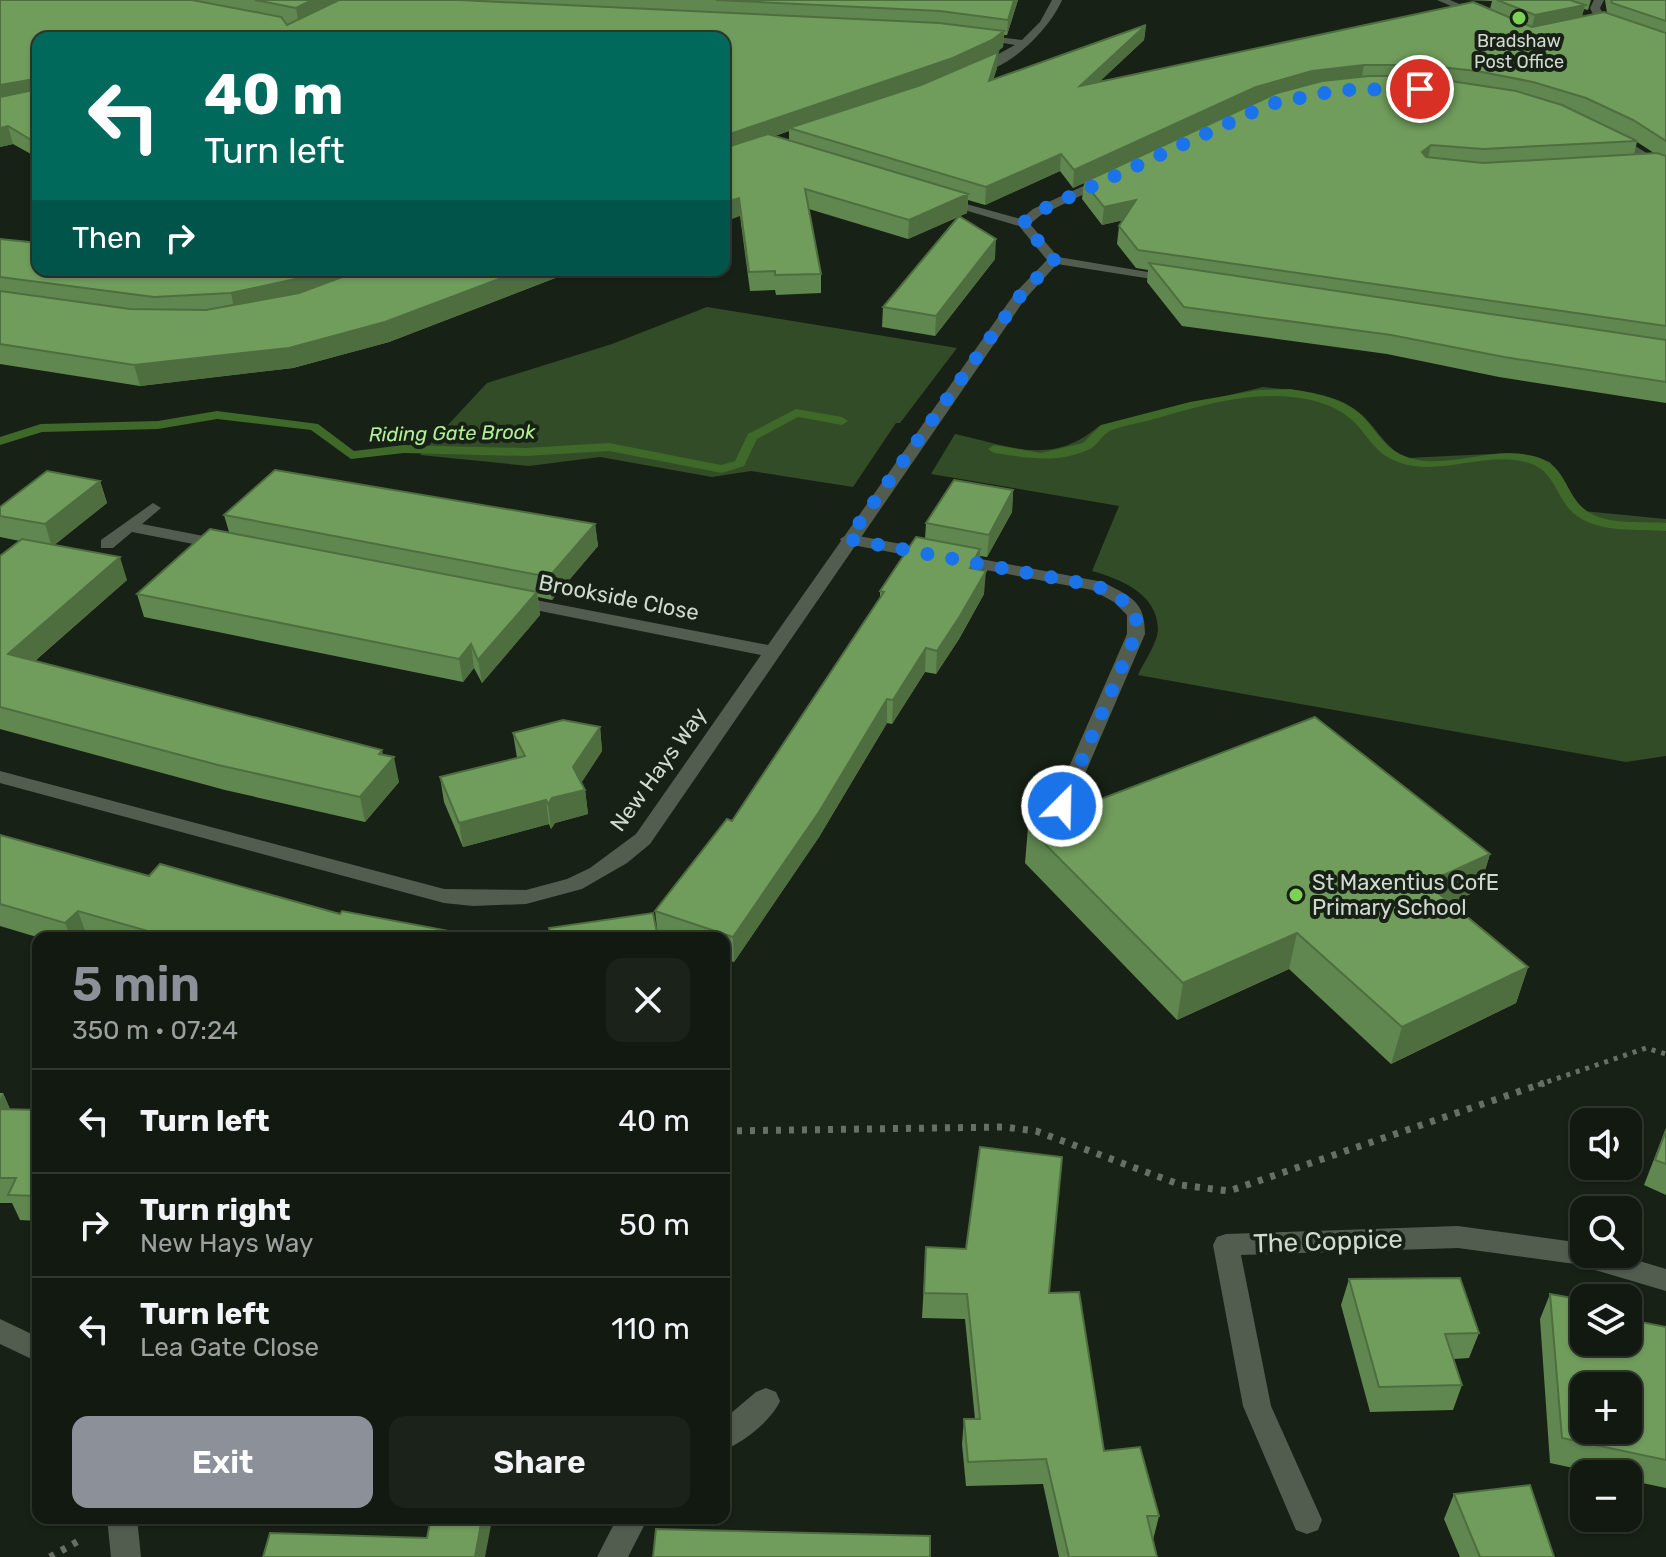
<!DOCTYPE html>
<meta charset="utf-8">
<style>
:root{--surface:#121910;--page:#1b2219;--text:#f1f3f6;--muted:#9ca09f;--line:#313830;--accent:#8c9099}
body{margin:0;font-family:Rubik,sans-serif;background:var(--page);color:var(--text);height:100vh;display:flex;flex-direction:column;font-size:30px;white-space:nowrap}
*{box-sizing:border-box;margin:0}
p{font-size:26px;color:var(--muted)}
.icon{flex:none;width:44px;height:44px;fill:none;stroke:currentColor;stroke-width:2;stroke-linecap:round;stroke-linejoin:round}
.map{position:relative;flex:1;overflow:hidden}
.drawer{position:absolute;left:32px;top:932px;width:698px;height:592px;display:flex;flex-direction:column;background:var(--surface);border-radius:16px;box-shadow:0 2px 6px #0004,0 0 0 2px var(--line)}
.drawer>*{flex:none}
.hud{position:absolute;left:32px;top:32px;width:698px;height:244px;border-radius:16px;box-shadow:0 2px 6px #0004,0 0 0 2px var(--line);background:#00695c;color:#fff;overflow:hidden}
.buttons{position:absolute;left:1570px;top:1108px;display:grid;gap:16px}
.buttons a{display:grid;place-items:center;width:72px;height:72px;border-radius:16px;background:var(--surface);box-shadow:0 2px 6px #0004,0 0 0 2px var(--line);font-size:40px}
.pin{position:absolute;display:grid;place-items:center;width:68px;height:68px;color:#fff;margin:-34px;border:4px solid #fff;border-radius:50%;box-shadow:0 2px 8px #0007}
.me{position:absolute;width:88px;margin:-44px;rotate:23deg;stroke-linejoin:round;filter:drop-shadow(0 0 6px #0008)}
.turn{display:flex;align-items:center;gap:28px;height:168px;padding:0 40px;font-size:36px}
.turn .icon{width:104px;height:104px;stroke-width:2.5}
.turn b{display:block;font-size:56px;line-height:68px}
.then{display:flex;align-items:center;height:76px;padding:0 40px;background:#0003;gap:16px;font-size:30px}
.round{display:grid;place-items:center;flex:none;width:84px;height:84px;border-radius:16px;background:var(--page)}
.headline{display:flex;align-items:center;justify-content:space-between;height:136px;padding:0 40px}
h1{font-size:48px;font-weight:600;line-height:60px;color:var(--accent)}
.button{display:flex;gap:16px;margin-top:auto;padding:16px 40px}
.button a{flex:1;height:92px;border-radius:16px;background:var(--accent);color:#fff;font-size:32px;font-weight:600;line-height:92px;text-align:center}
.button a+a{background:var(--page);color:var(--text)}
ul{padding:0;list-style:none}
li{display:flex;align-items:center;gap:24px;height:104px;padding:0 40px;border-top:2px solid var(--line)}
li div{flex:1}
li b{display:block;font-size:30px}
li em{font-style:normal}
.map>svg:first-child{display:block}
.green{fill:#324c27}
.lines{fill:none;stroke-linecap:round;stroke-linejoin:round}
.stream{fill:#3e6929;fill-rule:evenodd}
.path-far1{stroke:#687066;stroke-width:5;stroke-dasharray:4 6;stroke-linecap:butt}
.path{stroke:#687066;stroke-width:7;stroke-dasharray:5 8;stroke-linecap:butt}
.lane{fill:#535d4f;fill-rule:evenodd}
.street{fill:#535d4f;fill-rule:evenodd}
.wall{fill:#60874f;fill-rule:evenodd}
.shaded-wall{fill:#4e6e40}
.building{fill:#709d5c;stroke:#4e6e40;stroke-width:2;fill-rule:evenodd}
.route{stroke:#1a73e8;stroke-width:14;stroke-dasharray:0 25.2}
.poi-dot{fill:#7dd154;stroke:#182115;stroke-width:3}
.labels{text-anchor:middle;stroke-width:8;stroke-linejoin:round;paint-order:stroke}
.far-poi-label{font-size:18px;fill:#d2d9d0;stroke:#182115}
.far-water-label{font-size:20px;font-style:italic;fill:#b0ef95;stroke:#182115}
.street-label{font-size:22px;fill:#d2d9d0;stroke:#182115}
.poi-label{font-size:22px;fill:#d2d9d0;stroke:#182115;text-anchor:start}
.near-street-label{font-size:26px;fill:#d2d9d0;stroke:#182115}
</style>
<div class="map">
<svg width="1666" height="1557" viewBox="0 0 1666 1557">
<rect width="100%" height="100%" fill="#182115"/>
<path class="green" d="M707,307L957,348L900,423H896L853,487L751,471L712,477L600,457L529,466L420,455L487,383L612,344Z
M1263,387C1292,390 1328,391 1353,408C1375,422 1382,447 1407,458L1510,453L1550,462L1583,511L1666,519V756L1626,762L1138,675C1144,662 1158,642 1158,629C1157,593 1120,579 1092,571L1119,506L931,474L955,434C1011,446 1051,467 1099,426Z"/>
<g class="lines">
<path class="stream" d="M1290,389C1314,393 1340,397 1359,413C1374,426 1382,446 1402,455C1443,474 1495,442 1540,458C1565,467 1566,493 1583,508C1602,526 1642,521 1666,523V531C1639,529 1600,533 1577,516C1556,501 1556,471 1529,463C1484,449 1435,481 1391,459C1376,452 1368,437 1357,425C1341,407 1315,399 1291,397C1245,392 1197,407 1154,419C1140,423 1125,425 1112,430C1103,433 1098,445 1090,449C1057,464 1027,458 994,453L988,449L994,445L1041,453L1083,443L1101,425L1190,402L1259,390Z
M796,409L842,417L848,421L842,425L798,417L757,439L744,466L722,473L609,451L525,456L404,453L351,459L311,430L217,419L158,429L42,432L0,445V437L41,424L158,421L217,411L318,424L354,451L404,445L525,448L609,443L721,465L735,461L748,434Z"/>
<path class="path-far1" d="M1538,1085L1646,1048L1666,1054"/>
<path class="path" d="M724,1131L1004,1127L1036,1131L1181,1185L1229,1191L1544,1083
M50,1557L82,1539"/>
<path class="lane" d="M1437,0H1450L1485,15L1477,17Z
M1594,0H1604L1600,8L1607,22L1584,27V23L1596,20L1590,8Z
M848,534L1103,582C1131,597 1145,601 1145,634L1069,811H1055L1052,806L1127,634V615L1114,602L1092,590L842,543L840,539Z
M766,1388L776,1392L780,1401C772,1420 743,1443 724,1450V1419L756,1392Z
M617,1518H648L628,1557H597Z"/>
<path class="street" d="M1052,0H1062C1050,29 1005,75 971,73V69L1015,45L974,38V34L1022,40L1040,22Z
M1611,131L1666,165V174L1607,136L1605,134Z
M1101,178L1111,181L1041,215L1030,224L1058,257L1172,276L1179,280L1177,283L1057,264L1025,299L650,844L627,863L582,889L526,904L473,906L444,903L0,783V771L444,889L526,890L567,879L590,868L636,834L761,655L515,606L509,605L506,601L509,597L515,596L768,645L1015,293L1047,260L1019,226L937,202V196L1021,219L1033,209Z
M153,503L161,508L142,524L224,540L232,545L224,550L132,532L113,548H101V540Z
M1458,1226L1575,1242L1584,1245V1254H1616L1666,1269V1291L1575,1264L1458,1248L1241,1255L1271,1406L1322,1520L1318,1530L1307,1534L1296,1530L1243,1406L1213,1245L1217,1237L1226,1234Z
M0,1319L38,1337V1362L0,1344Z
M107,1518H137L141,1557H111Z"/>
</g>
<path class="wall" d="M0,0H1018L1007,35H1004L1003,47L995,53L997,68L993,79L1146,25L1144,40L1100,81L1490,9L1492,1L1466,0H1591L1588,10L1584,9L1582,16L1607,13L1605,0H1666V403L1499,377L1387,354L1182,326L1147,282L1148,270L1136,268L1117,244L1119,226L1122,220L1102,225L1082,199L1084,183L1073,188L1060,171L985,205L968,200L967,213L960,216L995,259L935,336L882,327L883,307L958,217L908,239L809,209L821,274V293L776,295L775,290L750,291L740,216L38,38V158L13,144L0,147ZM789,131V140L775,136ZM1637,142L1654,153L1634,154Z
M0,239L38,270H576L389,342L293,368L140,386L0,364Z
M100,481L107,503L54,545L127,580L35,661L383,755L399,782L365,822L225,790L0,729V556L20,541L0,537V516Z
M1013,490L1012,512L987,557L980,556L979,570L984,594L959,639L936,674L925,672L892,724L887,723L819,837L734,962L724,959V938H662L658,937L655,911L732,821L880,598V591L925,539L926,523Z
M224,515L595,524L598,546L552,600L538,597L540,615L482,683L474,668L463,682L144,617L137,594L229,532Z
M600,727L602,751L581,783L585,790L588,814L555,823L551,829L549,824L463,847L444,802L440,777L517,758L513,733Z
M1028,827L1490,854L1479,890L1451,903L1528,967L1516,1003L1391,1064L1289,969L1177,1020L1025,863Z
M0,835L149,876L340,914L486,938H93L87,936L85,938H40L0,926Z
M0,1093H3L10,1109L38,1110V1221L20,1220L12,1203H0Z
M1666,1128V1195L1644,1185Z
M926,1247L1049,1293L1104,1451L1159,1516L1153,1540L1157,1557H1059L1043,1484L966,1486L962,1444L964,1419H975L965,1319L922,1318Z
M1349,1279L1479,1333L1469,1358L1454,1359L1462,1385L1453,1410L1370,1412L1341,1305Z
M1550,1294L1630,1320L1666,1327V1488L1628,1480V1474H1601L1550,1463L1540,1319Z
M1454,1494L1554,1557H1460L1444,1519Z"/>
<path class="shaded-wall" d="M312,0H344L299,24L296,8Z
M1014,0H1018L1007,35L1008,20Z
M1585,5L1581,20L1531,30L1535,15Z
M1146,25L1144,40L1078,102L1080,86Z
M1004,31L1003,47L992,56L952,74L789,128V131L724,153V136Z
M998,52L997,68L988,97L989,81Z
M1364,65L1361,81L1254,103L1073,188L1074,170L1256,87L1312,71Z
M35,79L38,89L0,103V85Z
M8,126L13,144L0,147V128Z
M1431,145L1427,162L1422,152Z
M1061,154L1060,171L985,205L986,187Z
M968,194L967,213L908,239L909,220Z
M739,198L740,216L724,222V203Z
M1136,200L1134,218L1102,225L1104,207Z
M996,239L995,259L935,336L936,316Z
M323,270H385L235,313L231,293Z
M523,270H576L389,342L293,368L140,386L134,365Z
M100,481L107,503L52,547L45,524Z
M1013,490L1012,512L987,557L989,535Z
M595,524L598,546L552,600L549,577Z
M980,549L979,572L970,568Z
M120,557L127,580L16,677L8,654Z
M986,571L984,594L959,639L936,674L937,651Z
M537,592L540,615L482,683L478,660Z
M471,644L474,668L463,682L459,659Z
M926,648L925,672L892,724L893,700Z
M887,699V723L819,837L734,962L733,937Z
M600,727L602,751L576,791L573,767Z
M382,750L386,767L394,757L399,782L365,822L360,797L379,754Z
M585,790L588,814L555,823L551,829L548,804L552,798Z
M546,800L549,824L463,847L459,823Z
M1490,854L1479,890L1416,919L1426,883Z
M78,911L87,936L85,938H71L65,923Z
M1297,933L1289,969L1177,1020L1183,983Z
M1528,967L1516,1003L1391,1064L1402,1027Z
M3,1093L14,1119H0V1099Z
M482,1518H492V1520L485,1557H475Z"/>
<path class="building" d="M0,0H192L281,17L287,25L339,0H460L939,23L1004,31L992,40L953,58L724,136V38H38V144L8,126L0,128V97L34,90L35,79L0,85Z
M255,0H312L296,8Z
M716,0H1014L1008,20L940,11Z
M1497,0H1570L1585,5L1535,15Z
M1611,0H1666V21L1612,3Z
M1473,2L1532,27L1604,12L1666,33V141L1633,120L1586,98L1533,82L1477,71L1420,65H1364L1312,71L1256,87L1074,170L1061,154L986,187L789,128L921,85L998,52L989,81L1146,25L1080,86Z
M1369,76H1418L1516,91L1562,105L1637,141L1483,149L1431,145L1422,152L1426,157L1483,163L1657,153L1666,156V326L1138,250L1119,226L1136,200L1104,207L1084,182L1277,93L1322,81Z
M768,134L968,194L909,220L805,189L821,274L775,275V271L749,272L739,198L724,203V148Z
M959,216L996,239L936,316L883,307Z
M0,239L38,243V270H323L300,278L231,293L154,297L0,277Z
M1149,263L1666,340V382L1504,357L1391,335L1184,307Z
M361,270H523L385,322L289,348L134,365L0,344V291L130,309L206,310L299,293Z
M275,470L595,524L549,577L224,515Z
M47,471L100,481L45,524L0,516V507Z
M954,480L1013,490L989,535L926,523Z
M210,529L537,592L478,660L471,644L459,659L137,594Z
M916,537L980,549L970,568L986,571L960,616L937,651L926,648L893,700L887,699L819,812L733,937L655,911L727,819L732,821L884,592L880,591Z
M22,539L120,557L8,654L382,750L379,754L394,757L360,797L218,765L0,707V556Z
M1315,717L1490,854L1426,883L1528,967L1402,1027L1297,933L1183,983L1028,827Z
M563,720L600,727L573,767L585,790L552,798L548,804L546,800L459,823L440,777L525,756L513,733Z
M0,835L149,876L160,864L340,914L342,911L486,938H172L78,911L65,923L0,904Z
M653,913L658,938H551L549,928Z
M0,1109L38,1110V1196L8,1195L16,1178H0Z
M1666,1130V1164L1655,1160Z
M980,1147L1062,1157L1049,1293L1079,1292L1104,1451L1140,1447L1159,1516H1147L1157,1557H1069L1046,1459L968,1462L964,1419H980L967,1294L924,1293L926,1247L966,1249Z
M1460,1278L1479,1333L1445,1334L1462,1385L1379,1387L1349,1279Z
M1550,1294L1584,1300V1342H1628V1309L1630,1320L1666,1327V1460L1562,1438ZM1584,1386H1628V1430H1584Z
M1530,1485L1554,1557H1480L1454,1494Z
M431,1518H482L475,1557H263L270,1533L427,1538Z
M656,1529L930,1536V1557H653Z"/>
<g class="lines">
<path class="route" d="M1062,806L1136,634V614L1120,598L1097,586L848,539L1020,296L1054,260L1023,223L1037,212L1270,104L1340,90L1420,89"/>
</g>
<g class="poi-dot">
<circle cx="1519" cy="18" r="8"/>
<circle cx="1296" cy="895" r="8"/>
</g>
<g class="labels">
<g class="far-poi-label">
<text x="1519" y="47">Bradshaw<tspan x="1519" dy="21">Post Office</tspan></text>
</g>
<g class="far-water-label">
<text transform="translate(452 433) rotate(-1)" y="7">Riding Gate Brook</text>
</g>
<g class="street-label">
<text transform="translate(619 597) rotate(11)" y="8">Brookside Close</text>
<text transform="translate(658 769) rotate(-54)" y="8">New Hays Way</text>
</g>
<g class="poi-label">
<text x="1312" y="890">St Maxentius CofE<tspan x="1312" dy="25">Primary School</tspan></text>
</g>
<g class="near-street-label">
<text transform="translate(1328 1241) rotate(-2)" y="9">The Coppice</text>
</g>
</g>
</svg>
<div class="buttons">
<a><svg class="icon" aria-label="sound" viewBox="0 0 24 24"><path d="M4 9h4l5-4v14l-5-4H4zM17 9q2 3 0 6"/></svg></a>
<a><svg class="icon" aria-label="search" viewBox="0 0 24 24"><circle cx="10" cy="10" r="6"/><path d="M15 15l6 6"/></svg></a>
<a><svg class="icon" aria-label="layers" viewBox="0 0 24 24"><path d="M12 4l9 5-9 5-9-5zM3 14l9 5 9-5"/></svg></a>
<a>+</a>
<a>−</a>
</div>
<div class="pin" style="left:1420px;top:89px;background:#d93025"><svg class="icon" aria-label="arrive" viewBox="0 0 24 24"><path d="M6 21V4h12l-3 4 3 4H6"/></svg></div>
<svg class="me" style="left:1062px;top:806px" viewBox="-20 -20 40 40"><circle r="17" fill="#1a73e8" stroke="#fff" stroke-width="3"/><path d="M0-11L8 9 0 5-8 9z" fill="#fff"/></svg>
<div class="hud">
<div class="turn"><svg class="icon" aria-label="left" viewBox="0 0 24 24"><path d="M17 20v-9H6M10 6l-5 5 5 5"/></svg><div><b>40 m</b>Turn left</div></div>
<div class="then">Then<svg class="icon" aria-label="right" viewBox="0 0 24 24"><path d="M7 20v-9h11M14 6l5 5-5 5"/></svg></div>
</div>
<section class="drawer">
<div class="headline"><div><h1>5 min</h1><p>350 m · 07:24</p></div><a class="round"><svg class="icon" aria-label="close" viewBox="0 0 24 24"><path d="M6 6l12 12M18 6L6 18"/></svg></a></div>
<ul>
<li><svg class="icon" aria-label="left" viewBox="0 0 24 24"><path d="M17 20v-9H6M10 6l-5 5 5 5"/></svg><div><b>Turn left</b></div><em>40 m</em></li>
<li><svg class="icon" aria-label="right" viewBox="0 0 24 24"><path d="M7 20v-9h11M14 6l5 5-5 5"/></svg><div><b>Turn right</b><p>New Hays Way</p></div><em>50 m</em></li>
<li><svg class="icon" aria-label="left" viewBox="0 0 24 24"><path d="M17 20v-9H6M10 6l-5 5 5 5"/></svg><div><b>Turn left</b><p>Lea Gate Close</p></div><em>110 m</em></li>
</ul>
<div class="button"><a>Exit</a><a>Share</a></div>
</section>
</div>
